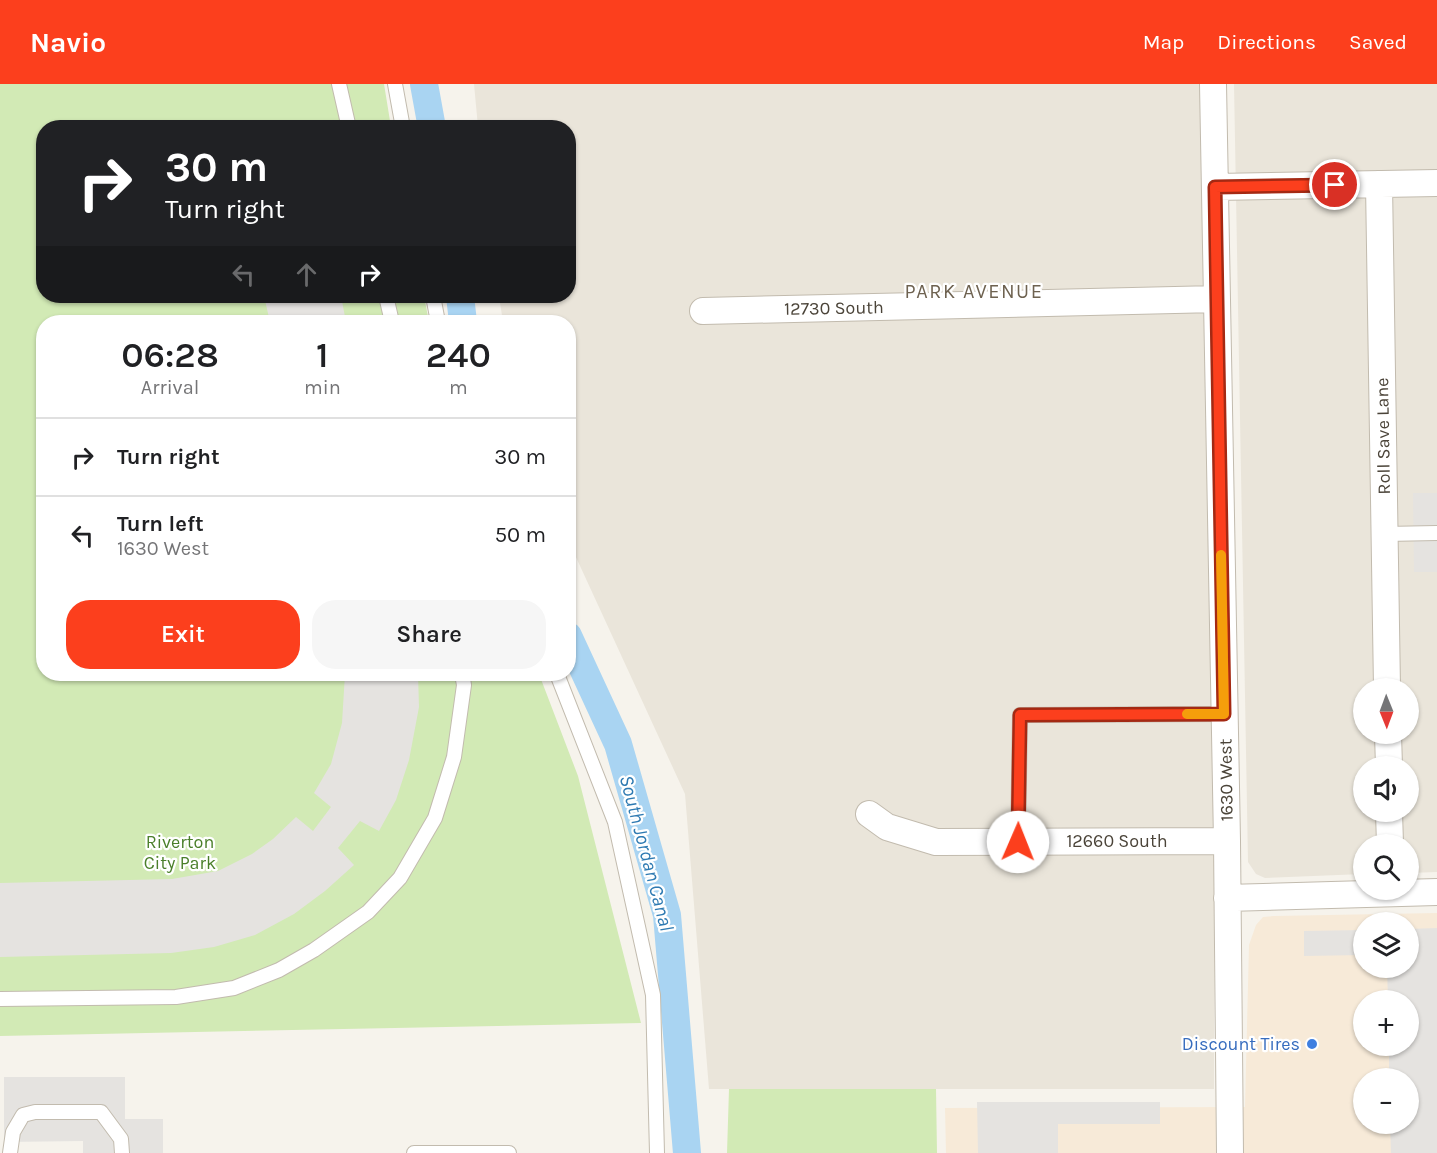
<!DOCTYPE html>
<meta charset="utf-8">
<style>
:root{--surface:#fff;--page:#f6f6f6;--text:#202124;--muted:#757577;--line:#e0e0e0;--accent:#fc3f1d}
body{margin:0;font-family:Karla,sans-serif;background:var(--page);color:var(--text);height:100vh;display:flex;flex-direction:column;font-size:22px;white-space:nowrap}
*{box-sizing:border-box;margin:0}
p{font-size:20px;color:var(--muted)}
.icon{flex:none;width:33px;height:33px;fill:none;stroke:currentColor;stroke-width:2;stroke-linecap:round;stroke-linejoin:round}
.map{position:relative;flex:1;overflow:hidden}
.panel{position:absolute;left:36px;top:231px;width:540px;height:366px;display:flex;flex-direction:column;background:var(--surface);border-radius:24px;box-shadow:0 2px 4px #0004}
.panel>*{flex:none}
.hud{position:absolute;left:36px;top:36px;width:540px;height:183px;border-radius:24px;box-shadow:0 2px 4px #0004;background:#202124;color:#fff;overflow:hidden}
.needle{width:39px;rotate:179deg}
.fabs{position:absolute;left:1353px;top:594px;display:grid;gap:12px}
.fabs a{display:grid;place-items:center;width:66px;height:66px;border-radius:50%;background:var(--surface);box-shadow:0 2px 4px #0004;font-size:30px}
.pin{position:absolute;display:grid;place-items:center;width:51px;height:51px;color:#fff;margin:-26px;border:3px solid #fff;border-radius:50%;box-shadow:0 2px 6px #0007}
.me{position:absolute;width:66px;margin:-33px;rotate:1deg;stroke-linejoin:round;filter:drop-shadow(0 0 4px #0008)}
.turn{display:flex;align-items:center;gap:21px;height:126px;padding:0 30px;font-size:27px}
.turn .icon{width:78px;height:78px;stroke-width:2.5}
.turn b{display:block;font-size:42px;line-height:51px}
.lanes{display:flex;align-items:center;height:57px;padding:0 30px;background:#0003;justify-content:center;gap:30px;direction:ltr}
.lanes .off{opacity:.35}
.eta{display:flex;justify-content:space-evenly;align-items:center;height:102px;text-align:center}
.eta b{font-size:36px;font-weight:600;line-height:42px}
.action{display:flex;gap:12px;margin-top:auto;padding:12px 30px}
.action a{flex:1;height:69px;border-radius:24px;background:var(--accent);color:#fff;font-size:24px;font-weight:600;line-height:69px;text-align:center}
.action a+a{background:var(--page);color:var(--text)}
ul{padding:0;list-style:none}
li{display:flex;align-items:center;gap:18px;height:78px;padding:0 30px;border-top:2px solid var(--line)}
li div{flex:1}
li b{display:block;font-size:22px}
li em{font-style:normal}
header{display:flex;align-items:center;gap:36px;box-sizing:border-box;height:84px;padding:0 30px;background:var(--accent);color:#fff}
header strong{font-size:28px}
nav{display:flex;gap:33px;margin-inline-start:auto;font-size:21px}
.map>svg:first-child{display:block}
.residential{fill:#eae5da;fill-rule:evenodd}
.commercial{fill:#f7ead8;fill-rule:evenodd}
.green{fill:#d2eab5}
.parking{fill:#e5e3e0}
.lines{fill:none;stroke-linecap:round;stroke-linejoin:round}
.canal{stroke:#a9d4f2;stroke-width:28}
.service-casing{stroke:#c2bbae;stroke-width:16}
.minor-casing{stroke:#c2bbae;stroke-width:28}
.service{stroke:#fff;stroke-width:14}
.minor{stroke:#fff;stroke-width:26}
.route-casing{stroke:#a42913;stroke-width:15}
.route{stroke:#fc3f1d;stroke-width:10}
.slow{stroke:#f59e0b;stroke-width:10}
.shop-dot{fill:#3f7fe0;stroke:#fff;stroke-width:2}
.labels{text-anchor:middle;stroke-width:4.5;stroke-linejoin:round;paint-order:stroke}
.street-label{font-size:18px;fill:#4b4439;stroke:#fff}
.park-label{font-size:18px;fill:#4a7f2a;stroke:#fff}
.shop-label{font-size:18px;fill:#366cbe;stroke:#fff;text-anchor:end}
.neighbourhood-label{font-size:20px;letter-spacing:1.5px;fill:#6e6250;stroke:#fff}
.water-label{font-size:20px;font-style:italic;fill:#2e7ab2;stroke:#fff}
</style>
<header>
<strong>Navio</strong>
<nav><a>Map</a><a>Directions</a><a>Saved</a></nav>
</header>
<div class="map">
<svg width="1437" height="1069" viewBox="0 0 1437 1069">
<rect width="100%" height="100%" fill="#f6f3ec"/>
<path class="residential" d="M474,0H1215L1214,1005H709L685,710L569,458L568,238H503L499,212H568V44L478,43Z
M1234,0H1437V788L1409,789L1408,760H1364L1363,790L1265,794L1256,790L1248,778ZM1364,604H1408V650H1364ZM1364,682H1408V728H1364Z"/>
<path class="commercial" d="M1437,829V1069H946L945,1024L1245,1023L1249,861L1256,841L1263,833L1274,832ZM1364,838H1408V884H1364ZM1364,916H1408V962H1364ZM1364,994H1408V1040H1364Z"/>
<path class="green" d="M0,0H384L391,43L44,44V212H424L429,238H44V590H539L578,692L641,939L0,952Z
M729,1005H936L937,1069H727Z"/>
<path class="parking" d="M264,212H341L346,238H270Z
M1413,409H1437V488H1414Z
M345,590H418L419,623L409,676L396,716L379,747L360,737L338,764L354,781L325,807L294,830L255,851L214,863L171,869L0,873V799L172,795L218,787L252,770L273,755L296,733L313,747L331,723L314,709L331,680L342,639Z
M1437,844V1069H1391L1390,1040H1408V994H1389V962H1408V916H1388L1387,884H1408L1409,845Z
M1363,846V871L1304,872V847Z
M4,993H125V1035H163V1069H83V1057L4,1058Z
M977,1018H1160V1040H1058V1069H978Z"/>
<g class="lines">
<path class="canal" d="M424,0L432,44
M460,212L463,238
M568,552L618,660L667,831L687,1069"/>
<g class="service-casing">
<path id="service" d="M339,0L349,44
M395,0L403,44
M386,212L392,238
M433,212L438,238
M1385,450L1437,449
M557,590L615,738L653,911L657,1069
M1018,758L1020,631L1224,630
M0,915L176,913L234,904L279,886L314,866L368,828L400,794L435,734L454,673L464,601L462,590
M10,1069L13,1048L23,1031L35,1028H101L121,1055L122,1069
M414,1069H509"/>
</g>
<g class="minor-casing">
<path id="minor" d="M1213,0L1227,757L1230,1069
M1379,100L1387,604
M1215,103L1437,99
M703,227L1217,215
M1388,650L1389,682
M1389,728L1390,760
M869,730L887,743L936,758L1227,757
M1227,814L1437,808"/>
</g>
<use href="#service" class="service"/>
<use href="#minor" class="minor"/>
</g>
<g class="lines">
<g class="route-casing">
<path id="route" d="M1018,758L1020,631L1224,630L1215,103L1335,101"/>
</g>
<use href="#route" class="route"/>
<path class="slow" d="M1187,630H1224L1221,471"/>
</g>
<circle class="shop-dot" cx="1312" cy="960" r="6"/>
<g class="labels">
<g class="street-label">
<text transform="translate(834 224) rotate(-1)" y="6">12730 South</text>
<text transform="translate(1383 352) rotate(-91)" y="6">Roll Save Lane</text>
<text transform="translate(1226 696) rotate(-91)" y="6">1630 West</text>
<text x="1117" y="763">12660 South</text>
</g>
<g class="park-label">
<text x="180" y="764">Riverton<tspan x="180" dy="21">City Park</tspan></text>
</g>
<g class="shop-label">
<text x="1300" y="966">Discount Tires</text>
</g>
<g class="neighbourhood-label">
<text x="974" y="214">PARK AVENUE</text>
</g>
<g class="water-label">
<text transform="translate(647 769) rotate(75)" y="7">South Jordan Canal</text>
</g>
</g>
</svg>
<div class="fabs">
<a><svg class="needle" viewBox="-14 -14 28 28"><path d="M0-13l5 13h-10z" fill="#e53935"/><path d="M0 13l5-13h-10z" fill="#757577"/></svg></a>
<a><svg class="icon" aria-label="sound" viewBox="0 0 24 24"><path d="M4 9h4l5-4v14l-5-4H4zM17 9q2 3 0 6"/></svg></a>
<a><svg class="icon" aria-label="search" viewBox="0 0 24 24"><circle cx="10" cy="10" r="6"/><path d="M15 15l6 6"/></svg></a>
<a><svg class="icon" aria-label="layers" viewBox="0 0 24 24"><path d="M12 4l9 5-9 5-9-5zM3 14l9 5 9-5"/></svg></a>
<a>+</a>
<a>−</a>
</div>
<div class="pin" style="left:1335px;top:101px;background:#d93025"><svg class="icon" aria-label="arrive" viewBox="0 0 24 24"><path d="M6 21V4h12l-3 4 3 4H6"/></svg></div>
<svg class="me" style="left:1018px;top:758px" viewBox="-20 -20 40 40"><circle r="19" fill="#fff"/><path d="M0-13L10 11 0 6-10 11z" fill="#fc3f1d"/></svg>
<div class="hud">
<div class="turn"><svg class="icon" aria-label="right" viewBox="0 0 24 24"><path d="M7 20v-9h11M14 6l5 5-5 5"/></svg><div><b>30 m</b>Turn right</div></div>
<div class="lanes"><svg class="icon off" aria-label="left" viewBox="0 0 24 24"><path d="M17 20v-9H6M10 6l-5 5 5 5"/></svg><svg class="icon off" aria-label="ahead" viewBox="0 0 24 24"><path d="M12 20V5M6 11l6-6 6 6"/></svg><svg class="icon" aria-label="right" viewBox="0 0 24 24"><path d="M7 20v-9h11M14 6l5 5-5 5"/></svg></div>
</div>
<section class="panel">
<div class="eta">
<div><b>06:28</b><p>Arrival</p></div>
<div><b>1</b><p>min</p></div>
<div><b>240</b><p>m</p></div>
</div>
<ul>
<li><svg class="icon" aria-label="right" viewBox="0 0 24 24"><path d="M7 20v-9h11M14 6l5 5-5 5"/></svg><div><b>Turn right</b></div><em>30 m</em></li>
<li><svg class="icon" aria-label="left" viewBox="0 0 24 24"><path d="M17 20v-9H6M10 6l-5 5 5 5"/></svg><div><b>Turn left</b><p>1630 West</p></div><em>50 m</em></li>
</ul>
<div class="action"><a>Exit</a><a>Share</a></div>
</section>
</div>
